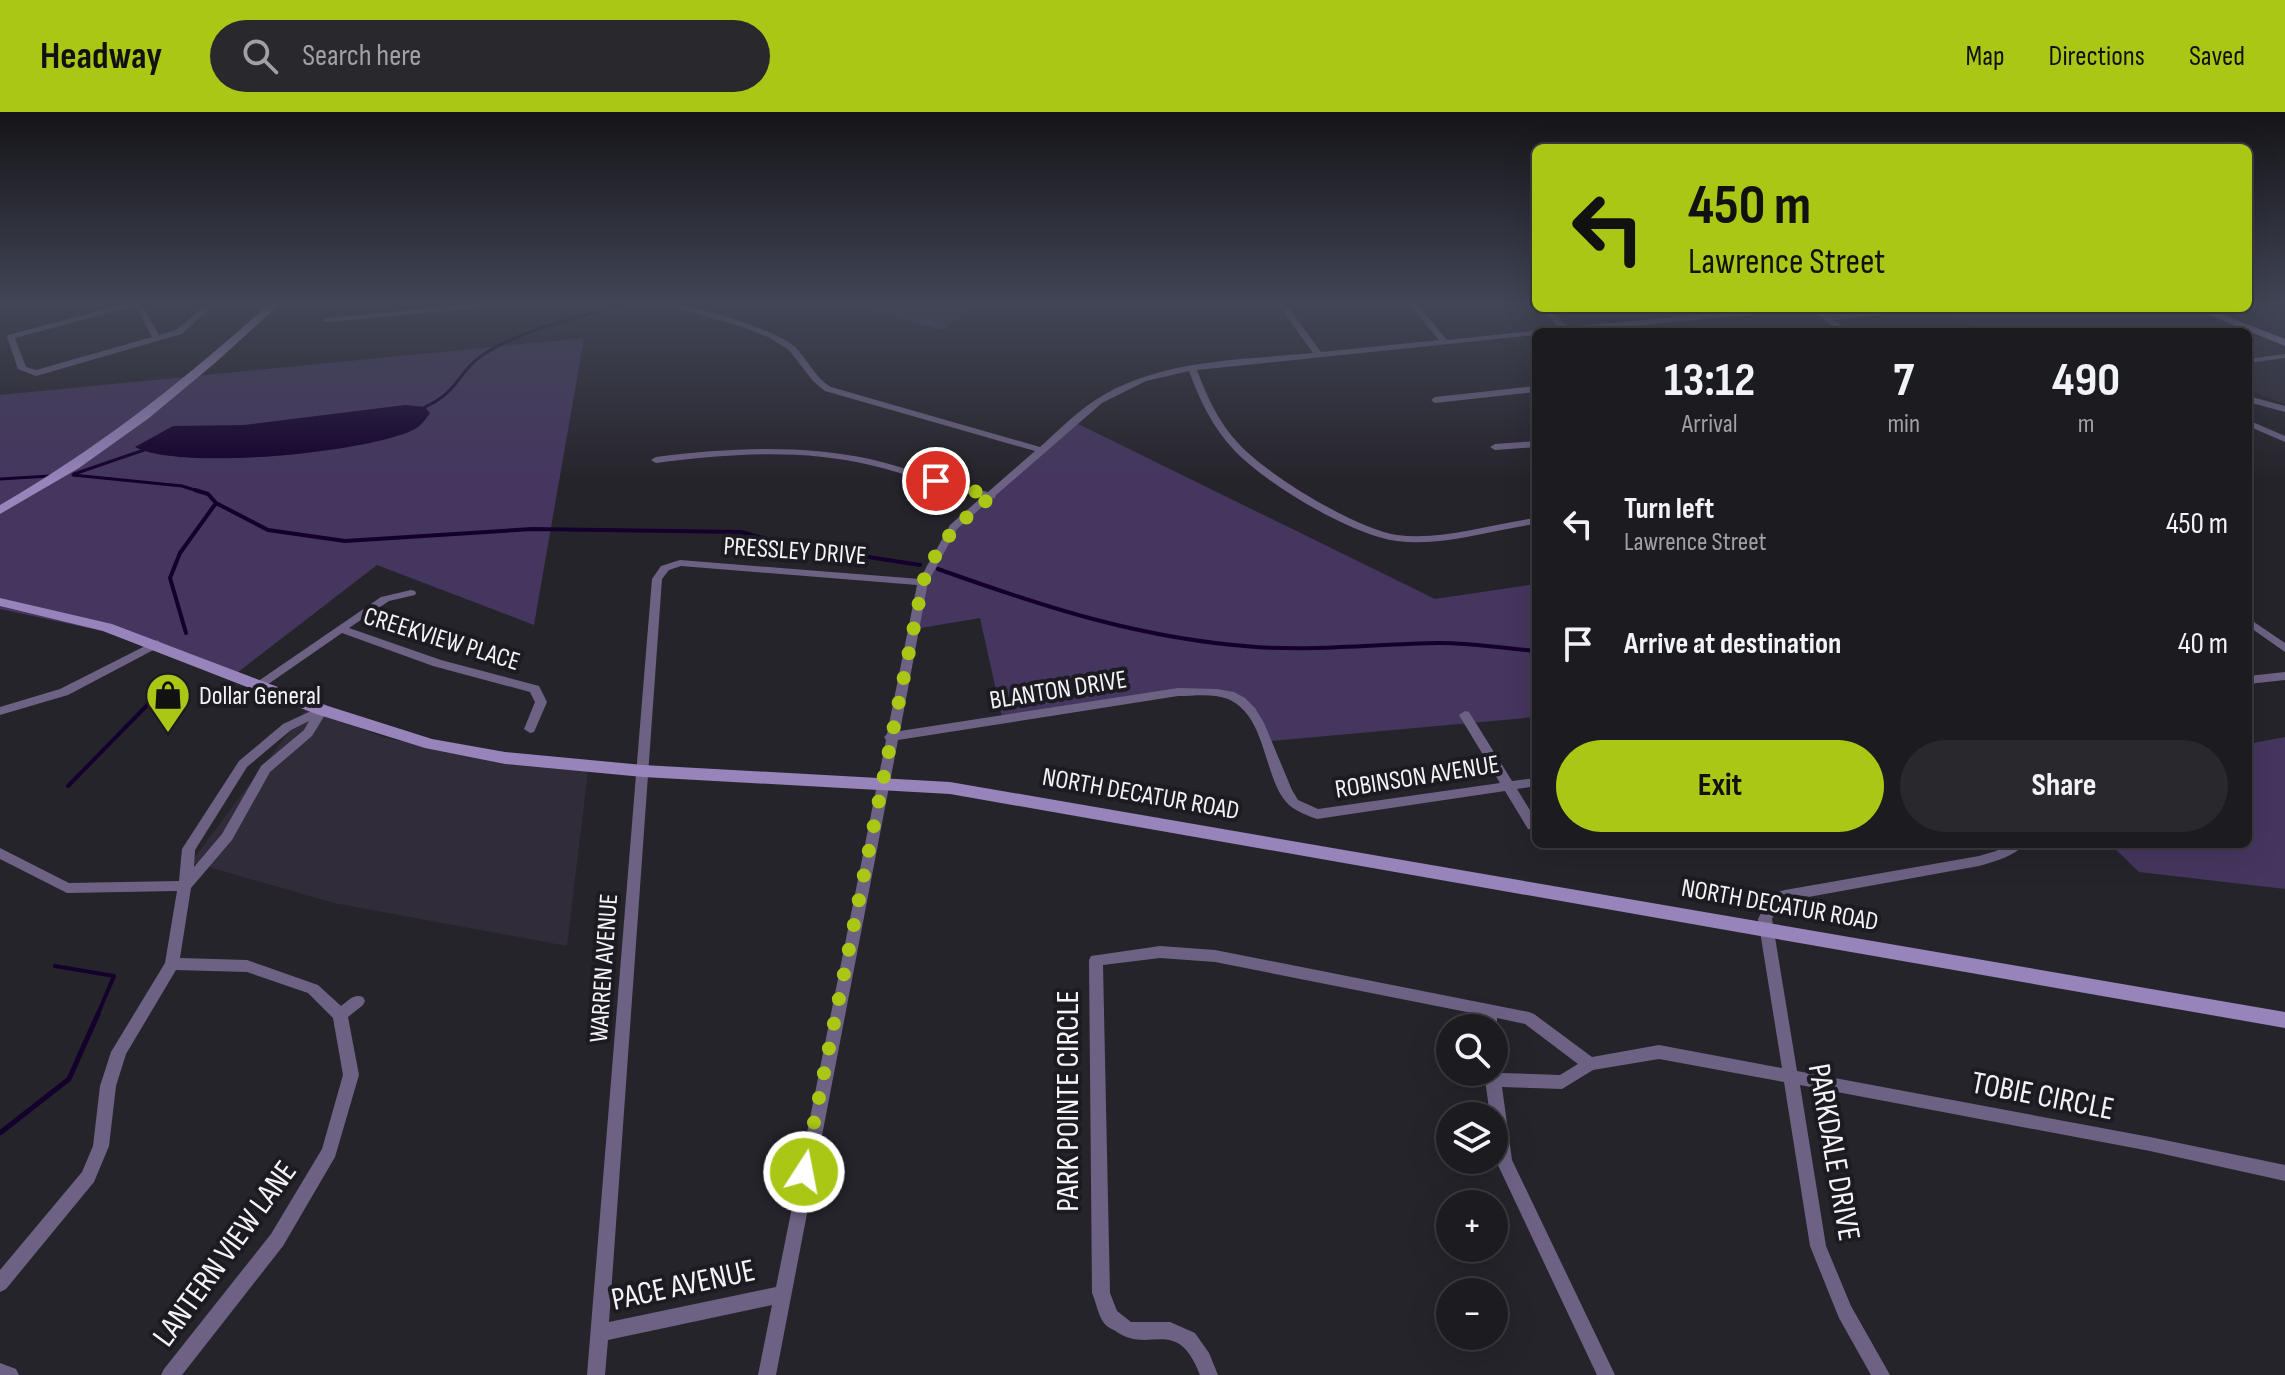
<!DOCTYPE html>
<meta charset="utf-8">
<style>
:root{--surface:#1c1b20;--page:#29282d;--text:#f1f3f6;--muted:#a0a1a5;--line:#3a393e;--accent:#abc716}
body{margin:0;font-family:"Sofia Sans Condensed",sans-serif;background:var(--page);color:var(--text);height:100vh;display:flex;flex-direction:column;font-size:30px;white-space:nowrap}
*{box-sizing:border-box;margin:0}
p{font-size:26px;color:var(--muted)}
.icon{flex:none;width:44px;height:44px;fill:none;stroke:currentColor;stroke-width:2;stroke-linecap:round;stroke-linejoin:round}
.map{position:relative;flex:1;overflow:hidden}
.sheet{position:absolute;left:1532px;top:216px;width:720px;height:520px;display:flex;flex-direction:column;background:var(--surface);border-radius:12px;box-shadow:0 8px 32px #0002,0 0 0 2px var(--line)}
.sheet>*{flex:none}
.top-card{position:absolute;left:1532px;top:32px;width:720px;height:168px;border-radius:12px;box-shadow:0 8px 32px #0002,0 0 0 2px var(--line);background:#abc716;color:#111;overflow:hidden}
.tools{position:absolute;left:1436px;top:902px;display:grid;gap:16px}
.tools a{display:grid;place-items:center;width:72px;height:72px;border-radius:50%;background:var(--surface);box-shadow:0 8px 32px #0002,0 0 0 2px var(--line);font-size:40px}
.pin{position:absolute;display:grid;place-items:center;width:68px;height:68px;color:#fff;margin:-34px;border:4px solid #fff;border-radius:50%;box-shadow:0 2px 8px #0007}
.me{position:absolute;width:88px;margin:-44px;rotate:11deg;stroke-linejoin:round;filter:drop-shadow(0 0 6px #0008)}
.turn{display:flex;align-items:center;gap:28px;height:168px;padding:0 24px;font-size:36px}
.turn .icon{width:104px;height:104px;stroke-width:2.5}
.turn b{display:block;font-size:56px;line-height:68px}
.eta{display:flex;justify-content:space-evenly;align-items:center;height:136px;text-align:center}
.eta b{font-size:48px;font-weight:700;line-height:56px}
.primary-button{display:flex;gap:16px;margin-top:auto;padding:16px 24px}
.primary-button a{flex:1;height:92px;border-radius:48px;background:var(--accent);color:#111;font-size:32px;font-weight:700;line-height:92px;text-align:center}
.primary-button a+a{background:var(--page);color:var(--text)}
ul{padding:0;list-style:none}
li{display:flex;align-items:center;gap:24px;height:120px;padding:0 24px}
li div{flex:1}
li b{display:block;font-size:30px}
li em{font-style:normal}
header{display:flex;align-items:center;gap:48px;box-sizing:border-box;height:112px;padding:0 40px;background:var(--accent);color:#111}
header strong{font-size:38px}
nav{display:flex;gap:44px;margin-inline-start:auto;font-size:28px}
.search{width:560px;height:72px;background:var(--page);display:flex;align-items:center;gap:20px;box-sizing:border-box;padding:0 28px;border-radius:44px;color:var(--muted);font-size:30px}
.map>svg:first-child{display:block}
.built{fill:#302c39}
.green{fill:#45365f}
.water{fill:#14002d}
.lines{fill:none;stroke-linecap:round;stroke-linejoin:round}
.stream-far2{stroke:#14002d;stroke-width:3}
.stream-far1{stroke:#14002d;stroke-width:4}
.stream{stroke:#14002d;stroke-width:5}
.street{fill:#6d6284;fill-rule:evenodd}
.secondary{fill:#9684ba;fill-rule:evenodd}
.route{stroke:#abc716;stroke-width:14;stroke-dasharray:0 25.2}
.labels{text-anchor:middle;stroke-width:8;stroke-linejoin:round;paint-order:stroke}
.street-label{font-size:26px;fill:#f5f3f8;stroke:#1d1b22}
.poi-label{font-size:26px;fill:#f5f3f8;stroke:#1d1b22;text-anchor:start}
.near-street-label{font-size:32px;fill:#f5f3f8;stroke:#1d1b22}
</style>
<header>
<strong>Headway</strong>
<div class="search"><svg class="icon" aria-label="search" viewBox="0 0 24 24"><circle cx="10" cy="10" r="6"/><path d="M15 15l6 6"/></svg>Search here</div>
<nav><a>Map</a><a>Directions</a><a>Saved</a></nav>
</header>
<div class="map">
<svg width="2285" height="1263" viewBox="0 0 2285 1263">
<rect width="100%" height="100%" fill="#26242b"/>
<path class="built" d="M2248,191H2285V292L2248,278V220H1979L1943,196H2248Z
M307,596L383,625L508,653L588,659L567,834L334,791L191,750Z"/>
<path class="green" d="M845,191H983L942,218Z
M584,226L534,513L377,453L229,567L102,519L0,497V283Z
M1074,310L1435,487L1536,472V605L1271,629L1240,589L1192,579L1002,605L980,506L909,518L926,454L959,409Z
M2285,625V777L2139,760L2110,732H2248V632Z"/>
<path class="water" d="M405,293L425,295L430,301C425,308 421,314 413,318C365,341 181,359 135,335L173,314L244,313Z"/>
<g class="lines">
<path class="stream-far2" d="M425,295C460,279 457,260 484,242C525,216 579,206 625,191
M74,362L144,338
M73,363L182,374L201,380
M0,367L50,364"/>
<path class="stream-far1" d="M195,378L208,382L216,391L268,418L345,429L532,417L741,420L784,432L920,453
M938,457C1044,495 1142,527 1256,535C1317,539 1378,532 1439,531C1471,531 1504,536 1536,539
M186,521L170,466L180,441L216,391
M68,674L160,580L172,573
M55,854L114,864L97,904"/>
<path class="stream" d="M0,1021L69,967L98,902"/>
<path class="street" d="M129,191H141L159,223L176,218L208,191H216L182,222L36,264L18,257L7,225L8,223ZM135,194L152,225L36,258L26,255L15,226Z
M490,191H516L512,193L327,210L323,208L327,206Z
M660,191C685,190 775,217 794,234C808,247 814,265 831,275L1040,335C1058,319 1076,300 1097,287C1159,247 1241,248 1313,241L1277,191H1285L1321,240L1439,228L1408,191H1416L1447,228L1559,216L1541,196H1549L1567,215L1772,196H1801L1797,198L1571,220H1536V223L1197,258C1207,285 1219,311 1239,332C1267,363 1356,417 1397,423C1442,429 1491,412 1536,406V412C1491,418 1443,435 1397,429C1351,423 1266,372 1234,338C1213,316 1199,287 1189,259L1146,269L1102,291L996,383L995,386L991,387L957,417L928,470L900,619L1178,576L1217,577L1234,580L1245,586L1255,596L1264,611L1292,678L1298,688L1318,697L1500,671L1459,603L1465,599L1469,600L1512,669L1536,666V674L1517,677L1536,708V718L1528,717L1505,679L1317,707C1308,704 1296,699 1289,693C1263,669 1268,604 1228,587C1213,581 1194,584 1178,584L898,628L776,1263H758L772,1193L608,1228L605,1263H587L652,467L661,454L680,448L920,467L950,413L982,385C944,378 908,361 870,353C799,336 727,342 656,351L651,348L656,345C727,336 799,332 870,347C910,356 947,373 988,380L1035,339L825,279L813,269L789,238L768,225L739,214ZM681,454L917,473L887,622L884,625L886,628L776,1175L609,1210L662,467L669,458Z
M1808,196H1817L1828,204L1900,196H1926L1922,198L1834,208L1850,220H1841Z
M2285,242V246L2248,251V247Z
M1536,274V280L1435,291L1431,288L1435,285Z
M2248,284L2285,294V300L2248,290Z
M2248,308L2285,324V330L2248,314Z
M1536,329V335L1495,338L1490,335L1495,332Z
M411,478L415,479L416,481L415,483L389,489L349,516L441,548L539,574L547,590L534,620L530,621L524,617L535,590L530,580L433,554L342,521L264,575L260,576L254,572L381,485Z
M2248,506L2285,531V540L2248,514Z
M157,528L163,532L161,534L68,583L0,603V595L60,577Z
M2285,560V568L2248,572V564Z
M322,594L328,598L312,624L270,660L232,728L191,776L180,846L247,848L318,873L341,894C348,889 354,881 363,885L365,889L363,893L348,905L359,963L335,1045L283,1134L182,1263H161L164,1257L271,1122L322,1037L343,963L333,906L308,881L247,860L176,858L126,942L116,974L109,1034L94,1070L6,1177L0,1180V1158L82,1060L93,1034L100,974L111,940L165,851L177,779L67,781L0,747V736L69,771L179,769L182,737L239,649L283,612ZM309,609L304,618L261,654L222,722L194,755L195,738L247,655L291,618Z
M2008,732H2025C2013,745 1996,749 1979,754L1781,790L1772,807L1797,959L2150,1025L2285,1053V1069L2150,1039L1800,973L1826,1134L1851,1194L1890,1263H1871L1839,1206L1810,1134L1784,970L1659,947L1593,958L1562,977L1502,975L1512,1048L1615,1263H1597L1496,1049L1494,1004H1490L1484,960H1494V954L1497,955L1500,961L1560,963L1578,952L1525,912L1497,906V916L1494,921V916H1483L1482,903L1215,850L1160,846L1103,853L1110,1181L1117,1199L1131,1210H1170L1195,1221L1209,1241L1218,1263H1200C1176,1201 1149,1245 1114,1218C1112,1218 1104,1212 1104,1211C1098,1203 1096,1190 1092,1181L1089,848L1091,844L1160,834L1215,838L1529,900L1534,902L1592,945L1659,933L1782,956L1758,807L1771,782L1785,778L1979,744L1996,739Z
M0,1251L16,1257L19,1263H0Z"/>
<path class="secondary" d="M270,191H281L215,251L149,306L79,356L0,402V393C99,336 186,267 270,191Z
M2192,196H2206L2285,227V234Z
M0,486L112,512L328,594L432,627L505,640L643,653L950,670L2285,900V916L950,682L643,665L505,652L425,636L316,602L103,519L0,494Z"/>
</g>
<linearGradient id="sky" x2="0" y2="1"><stop stop-color="#151418"/><stop offset="0.52" stop-color="#414555"/><stop offset="1" stop-color="#414555" stop-opacity="0"/></linearGradient>
<rect width="2285" height="368" fill="url(#sky)"/>
<g class="lines">
<path class="route" d="M804,1060L923,470C940,428 957,412 992,384L936,369"/>
</g>
<defs>
<g id="shop-pin" transform="scale(2.3)"><path d="M0 17L-7.5 6A9.5 9.5 0 1 1 7.5 6Z" fill="#abc716" stroke="#1d1b22"/><path d="M-5-2.5h2.3a2.7 3.5 0 0 1 5.4 0H5L5.5 6h-11ZM-1.5-2.5h3a1.5 2.3 0 0 0-3 0Z" fill="#111"/></g>
</defs>
<g fill-rule="evenodd">
<use href="#shop-pin" x="168" y="583"/>
</g>
<g class="labels">
<g class="street-label">
<text transform="translate(795 438) rotate(4)" y="9">PRESSLEY DRIVE</text>
<text transform="translate(442 526) rotate(17)" y="9">CREEKVIEW PLACE</text>
<text transform="translate(1058 577) rotate(-9)" y="9">BLANTON DRIVE</text>
<text transform="translate(1417 664) rotate(-9)" y="9">ROBINSON AVENUE</text>
<text transform="translate(1141 681) rotate(10)" y="9">NORTH DECATUR ROAD</text>
<text transform="translate(1780 792) rotate(10)" y="9">NORTH DECATUR ROAD</text>
<text transform="translate(603 856) rotate(-86)" y="9">WARREN AVENUE</text>
</g>
<g class="poi-label">
<text x="199" y="592">Dollar General</text>
</g>
<g class="near-street-label">
<text transform="translate(2043 983) rotate(11)" y="11">TOBIE CIRCLE</text>
<text transform="translate(1067 989) rotate(-90)" y="11">PARK POINTE CIRCLE</text>
<text transform="translate(1835 1040) rotate(80)" y="11">PARKDALE DRIVE</text>
<text transform="translate(224 1141) rotate(-54)" y="11">LANTERN VIEW LANE</text>
<text transform="translate(683 1172) rotate(-12)" y="11">PACE AVENUE</text>
</g>
</g>
</svg>
<div class="tools">
<a><svg class="icon" aria-label="search" viewBox="0 0 24 24"><circle cx="10" cy="10" r="6"/><path d="M15 15l6 6"/></svg></a>
<a><svg class="icon" aria-label="layers" viewBox="0 0 24 24"><path d="M12 4l9 5-9 5-9-5zM3 14l9 5 9-5"/></svg></a>
<a>+</a>
<a>−</a>
</div>
<div class="pin" style="left:936px;top:369px;background:#d93025"><svg class="icon" aria-label="arrive" viewBox="0 0 24 24"><path d="M6 21V4h12l-3 4 3 4H6"/></svg></div>
<svg class="me" style="left:804px;top:1060px" viewBox="-20 -20 40 40"><circle r="17" fill="#abc716" stroke="#fff" stroke-width="3"/><path d="M0-11L8 9 0 5-8 9z" fill="#fff"/></svg>
<div class="top-card">
<div class="turn"><svg class="icon" aria-label="left" viewBox="0 0 24 24"><path d="M17 20v-9H6M10 6l-5 5 5 5"/></svg><div><b>450 m</b>Lawrence Street</div></div>
</div>
<section class="sheet">
<div class="eta">
<div><b>13:12</b><p>Arrival</p></div>
<div><b>7</b><p>min</p></div>
<div><b>490</b><p>m</p></div>
</div>
<ul>
<li><svg class="icon" aria-label="left" viewBox="0 0 24 24"><path d="M17 20v-9H6M10 6l-5 5 5 5"/></svg><div><b>Turn left</b><p>Lawrence Street</p></div><em>450 m</em></li>
<li><svg class="icon" aria-label="arrive" viewBox="0 0 24 24"><path d="M6 21V4h12l-3 4 3 4H6"/></svg><div><b>Arrive at destination</b></div><em>40 m</em></li>
</ul>
<div class="primary-button"><a>Exit</a><a>Share</a></div>
</section>
</div>
